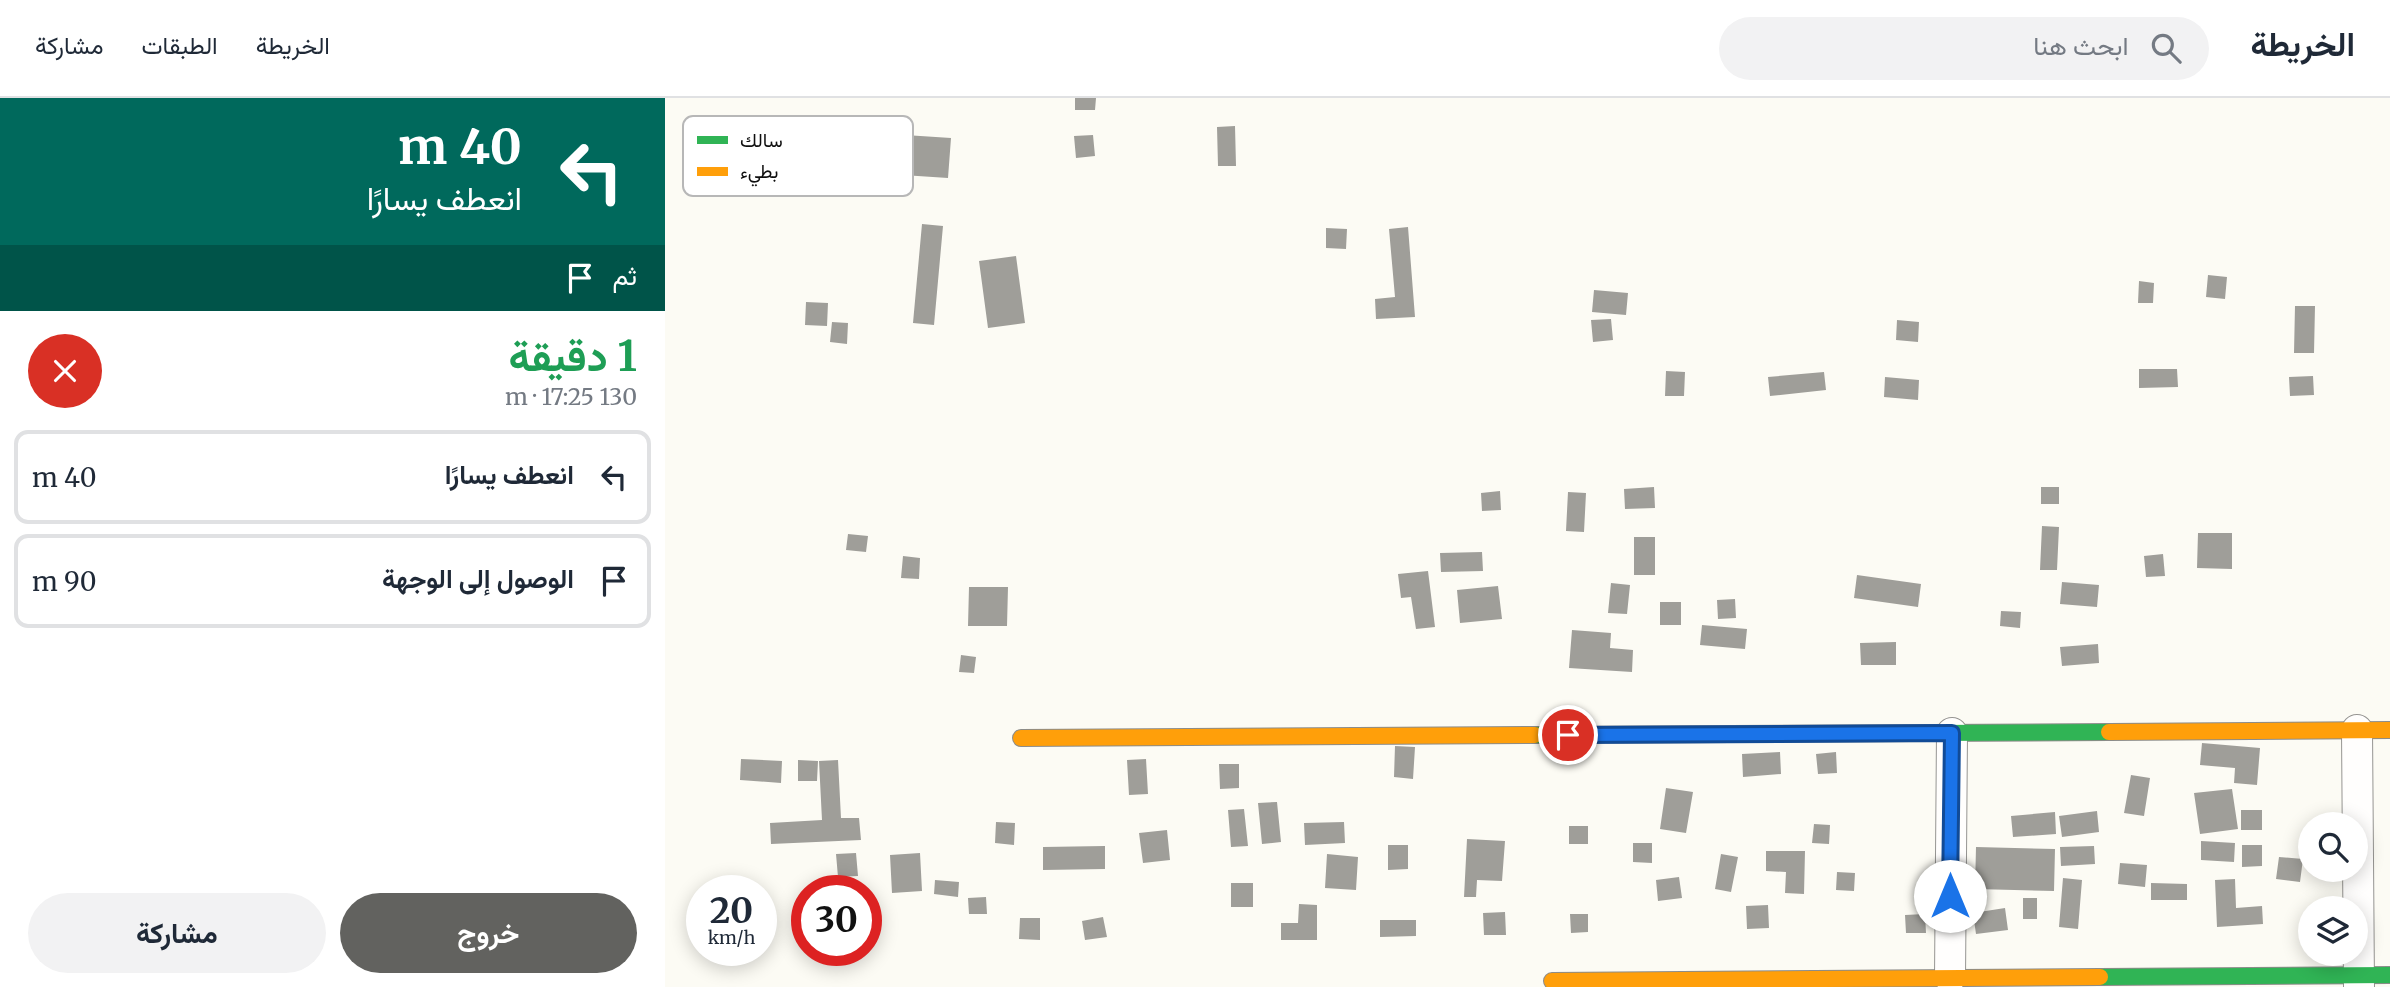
<!DOCTYPE html>
<html lang="ar">
<meta charset="utf-8">
<style>
:root{--surface:#fff;--page:#f2f2f3;--text:#1f2937;--muted:#747a83;--line:#e0e1e3;--accent:#62625f}
body{margin:0;font-family:Merriweather,Vazirmatn,serif;background:var(--page);color:var(--text);direction:rtl;height:100vh;display:flex;flex-direction:column;font-size:26px;white-space:nowrap}
*{box-sizing:border-box;margin:0}
p{font-size:23px;color:var(--muted)}
.icon{flex:none;width:38px;height:38px;fill:none;stroke:currentColor;stroke-width:2;stroke-linecap:round;stroke-linejoin:round}
.map{position:relative;flex:1;overflow:hidden;direction:ltr}
.details{display:flex;flex-direction:column;background:var(--surface);width:665px}
.details>*{flex:none}
.guide{background:#00695c;color:#fff;overflow:hidden}
.controls{position:absolute;left:1633px;top:714px;display:grid;gap:14px}
.controls a{display:grid;place-items:center;width:70px;height:70px;border-radius:50%;background:var(--surface);box-shadow:0 4px 18px #0003;font-size:35px}
.speed{position:absolute;left:21px;top:777px;display:flex;gap:14px;font-size:35px;font-weight:700;text-align:center}
.speed>*{display:grid;place-content:center;width:91px;height:91px;border-radius:50%;background:var(--surface);box-shadow:0 4px 18px #0003;line-height:1}
.speed small{font-size:18px;font-weight:400}
.speed .limit{border:10px solid #d22;background:#fff;color:#111}
.pin{position:absolute;display:grid;place-items:center;width:60px;height:60px;color:#fff;margin:-30px;border:4px solid #fff;border-radius:50%;box-shadow:0 2px 7px #0007}
.me{position:absolute;width:77px;margin:-38px;rotate:0deg;stroke-linejoin:round;filter:drop-shadow(0 0 5px #0008)}
.turn{display:flex;align-items:center;gap:24px;height:147px;padding:0 28px;font-size:32px}
.turn .icon{width:91px;height:91px;stroke-width:2.5}
.turn b{display:block;font-size:49px;line-height:60px}
.then{display:flex;align-items:center;height:66px;padding:0 28px;background:#0003;gap:14px;font-size:26px}
.round{display:grid;place-items:center;flex:none;width:74px;height:74px;border-radius:37px;background:var(--page)}
.headline{display:flex;align-items:center;justify-content:space-between;height:119px;padding:0 28px}
h1{font-size:42px;font-weight:700;line-height:52px;color:#1e9e55}
.action{display:flex;gap:14px;margin-top:auto;padding:14px 28px}
.action a{flex:1;height:80px;border-radius:42px;background:var(--accent);color:#fff;font-size:28px;font-weight:700;line-height:80px;text-align:center}
.action a+a{background:var(--page);color:var(--text)}
ul{padding:0;list-style:none}
li{display:flex;align-items:center;gap:21px;height:94px;margin:0 14px 10px;padding:0 14px;border:4px solid var(--line);border-radius:14px}
li div{flex:1}
li b{display:block;font-size:26px}
li em{font-style:normal}
header{display:flex;align-items:center;gap:42px;box-sizing:border-box;height:98px;padding:0 35px;background:var(--surface);border-bottom:2px solid var(--line)}
header strong{font-size:33px}
nav{display:flex;gap:38px;margin-inline-start:auto;font-size:24px}
.search{width:490px;height:63px;background:var(--page);display:flex;align-items:center;gap:18px;box-sizing:border-box;padding:0 24px;border-radius:38px;color:var(--muted);font-size:26px}
main{display:flex;flex:1;min-height:0}
.map>svg:first-child{display:block}
.building{fill:#9f9e99}
.lines{fill:none;stroke-linecap:round;stroke-linejoin:round}
.street-casing{stroke:#969592;stroke-width:32}
.fast-casing{stroke:#8c8c89;stroke-width:18}
.slow-casing{stroke:#8c8c89;stroke-width:18}
.street{stroke:#fffefd;stroke-width:30}
.fast{stroke:#30b455;stroke-width:16}
.slow{stroke:#ff9f0a;stroke-width:16}
.route-casing{stroke:#114b97;stroke-width:18}
.route{stroke:#1a73e8;stroke-width:12}
.key{fill:#fff;stroke:#b7b7b7;stroke-width:2}
.key-label{font-size:19px;fill:#0f0f0f}
</style>
<header>
<strong>الخريطة</strong>
<div class="search"><svg class="icon" aria-label="search" viewBox="0 0 24 24"><circle cx="10" cy="10" r="6"/><path d="M15 15l6 6"/></svg>ابحث هنا</div>
<nav><a>الخريطة</a><a>الطبقات</a><a>مشاركة</a></nav>
</header>
<main>
<div class="map">
<svg width="1725" height="889" viewBox="0 0 1725 889">
<rect width="100%" height="100%" fill="#fcfbf4"/>
<path class="building" d="M410,0H431L430,12H410Z
M570,28L571,68H553L552,29Z
M194,34L286,40L283,80L192,74Z
M428,37L430,58L411,60L409,38Z
M257,126L278,128L269,227L248,225Z
M743,129L750,219L711,221L710,201L730,199L724,131Z
M661,130L682,131L681,151L661,150Z
M351,158L360,225L323,230L314,163Z
M1543,177L1562,179L1560,201L1541,199Z
M1474,183L1489,185L1488,205H1473Z
M929,192L963,195L961,217L927,214Z
M141,204L163,205L162,228L140,227Z
M1630,208H1650L1649,255H1629Z
M946,221L948,242L928,244L926,222Z
M1232,222L1254,224L1253,244L1231,242Z
M167,224L183,225L182,246L165,244Z
M1474,271H1512L1513,289L1474,290Z
M1001,273L1020,274L1019,298H1000Z
M1159,274L1161,292L1105,298L1103,279Z
M1648,278L1649,297L1625,298L1624,279Z
M1220,279L1254,282L1253,302L1219,299Z
M989,389L990,410L960,411L959,391Z
M1376,389H1394V406H1376Z
M835,393L836,412L817,413L816,395Z
M903,394L921,395L919,434L901,433Z
M1377,428L1394,429L1392,472H1375Z
M1533,435H1567V471L1532,470Z
M183,436L203,438L201,454L181,452Z
M969,439H990V477H969Z
M817,454L818,473L776,474L775,455Z
M1498,456L1500,478L1481,479L1479,458Z
M238,458L255,460L254,481L236,480Z
M763,473L770,529L751,531L746,499L736,500L733,476Z
M1192,477L1256,486L1253,509L1189,500Z
M1397,484L1434,487L1432,509L1395,506Z
M946,485L965,487L962,516L943,515Z
M833,488L837,521L795,525L792,492Z
M304,489H343L342,528H303Z
M1070,501L1071,520L1053,521L1052,502Z
M995,504H1016V527H995Z
M1336,513L1356,514L1355,530L1335,528Z
M1037,527L1082,531L1080,551L1035,547Z
M907,532L946,535L945,550L968,552L967,574L904,570Z
M1231,544V567H1196L1195,545Z
M1433,546L1434,565L1397,568L1395,549Z
M296,557L311,559L309,575L294,574Z
M1537,645L1595,650L1592,687L1569,685L1570,670L1535,667Z
M730,648L750,649L748,681L729,679Z
M1115,654L1116,676L1078,679L1077,656Z
M1171,654L1172,675L1153,676L1151,656Z
M76,661L117,663L116,685L75,682Z
M481,661L483,696L464,697L462,662Z
M133,662L153,663L152,683H133Z
M173,662L176,720H194L196,742L106,746L105,725L157,722L154,663Z
M554,666H574V690L555,691Z
M1466,677L1485,680L1479,718L1459,715Z
M1001,690L1028,694L1021,735L995,731Z
M1567,691L1573,731L1535,736L1529,695Z
M612,704L616,744L597,746L593,705Z
M579,711L583,748L566,749L563,712Z
M1576,712H1597V732H1576Z
M1432,713L1434,734L1397,739L1394,718Z
M1390,714L1391,736L1348,739L1346,718Z
M331,724L350,725L349,747L330,745Z
M679,724L680,745L640,747L639,725Z
M1149,726L1165,727L1164,746L1147,745Z
M904,728H923V746H904Z
M502,732L505,762L478,765L474,735Z
M802,741L840,743L837,783L812,782L811,799H799Z
M1536,743L1570,745L1569,764L1536,762Z
M968,745H987V765L968,764Z
M723,747H743V771L723,772Z
M1577,747H1597V768L1577,769Z
M440,748V771L378,772V749Z
M1429,748L1430,766L1396,768L1395,749Z
M1311,749L1390,751L1389,793L1310,791Z
M1101,753H1140L1139,796L1120,795L1121,774L1101,773Z
M191,755L193,778L173,779L171,756Z
M255,755L257,793L227,795L225,757Z
M662,756L693,759L691,792L660,790Z
M1056,756L1073,759L1066,794L1050,791Z
M1614,759L1638,761L1635,784L1611,781Z
M1455,765L1482,767L1480,789L1453,786Z
M1172,774L1190,775L1189,793L1171,792Z
M1014,779L1017,800L993,803L991,782Z
M1398,780L1417,782L1413,831L1394,829Z
M1570,781L1571,810L1597,808L1598,826L1552,829L1550,782Z
M270,782L294,784L293,799L269,796Z
M566,785H588V809H566Z
M1486,785L1522,786V802H1486Z
M321,799L322,816H304L303,800Z
M1358,800H1372V821H1358Z
M634,806L652,807V842H616V825H633Z
M1103,807L1104,830L1082,831L1081,808Z
M1340,810L1343,832L1311,836L1308,815Z
M840,814L841,837H819L818,815Z
M905,816H923V834L906,835Z
M1260,816L1261,835H1241L1240,817Z
M438,819L442,839L420,842L417,823Z
M355,820H375V842L354,841Z
M715,822H751V838L715,839Z"/>
<g class="lines">
<g class="street-casing">
<path id="street" d="M1692,632L1694,889
M1285,880L1287,635"/>
</g>
<g class="fast-casing">
<path id="fast" d="M870,637L1444,634
M1435,879L1725,877"/>
</g>
<g class="slow-casing">
<path id="slow" d="M1444,634L1725,632
M356,640L870,637
M887,883L1435,879"/>
</g>
<use href="#street" class="street"/>
<use href="#fast" class="fast"/>
<use href="#slow" class="slow"/>
</g>
<g class="lines">
<g class="route-casing">
<path id="route" d="M903,637L1287,635L1285,798"/>
</g>
<use href="#route" class="route"/>
</g>
<rect x="18" y="18" width="230" height="80" rx="10" class="key"/>
<rect x="32" y="38" width="31" height="8" fill="#30b455"/>
<rect x="32" y="69" width="31" height="9" fill="#ff9f0a"/>
<g class="key-label">
<text x="75" y="49">سالك</text>
<text x="75" y="80">بطيء</text>
</g>
</svg>
<div class="controls">
<a><svg class="icon" aria-label="search" viewBox="0 0 24 24"><circle cx="10" cy="10" r="6"/><path d="M15 15l6 6"/></svg></a>
<a><svg class="icon" aria-label="layers" viewBox="0 0 24 24"><path d="M12 4l9 5-9 5-9-5zM3 14l9 5 9-5"/></svg></a>
</div>
<div class="speed"><div>20<small>km/h</small></div><div class="limit">30</div></div>
<div class="pin" style="left:903px;top:637px;background:#d93025"><svg class="icon" aria-label="arrive" viewBox="0 0 24 24"><path d="M6 21V4h12l-3 4 3 4H6"/></svg></div>
<svg class="me" style="left:1285px;top:798px" viewBox="-20 -20 40 40"><circle r="19" fill="#fff"/><path d="M0-13L10 11 0 6-10 11z" fill="#1a73e8"/></svg>
</div>
<section class="details">
<div class="guide">
<div class="turn"><svg class="icon" aria-label="left" viewBox="0 0 24 24"><path d="M17 20v-9H6M10 6l-5 5 5 5"/></svg><div><b>40 m</b>انعطف يسارًا</div></div>
<div class="then">ثم<svg class="icon" aria-label="arrive" viewBox="0 0 24 24"><path d="M6 21V4h12l-3 4 3 4H6"/></svg></div>
</div>
<div class="headline"><div><h1>1 دقيقة</h1><p>130 m · 17:25</p></div><a class="round" style="background:#d93025;color:#fff"><svg class="icon" aria-label="close" viewBox="0 0 24 24"><path d="M6 6l12 12M18 6L6 18"/></svg></a></div>
<ul>
<li><svg class="icon" aria-label="left" viewBox="0 0 24 24"><path d="M17 20v-9H6M10 6l-5 5 5 5"/></svg><div><b>انعطف يسارًا</b></div><em>40 m</em></li>
<li><svg class="icon" aria-label="arrive" viewBox="0 0 24 24"><path d="M6 21V4h12l-3 4 3 4H6"/></svg><div><b>الوصول إلى الوجهة</b></div><em>90 m</em></li>
</ul>
<div class="action"><a>خروج</a><a>مشاركة</a></div>
</section>
</main>
